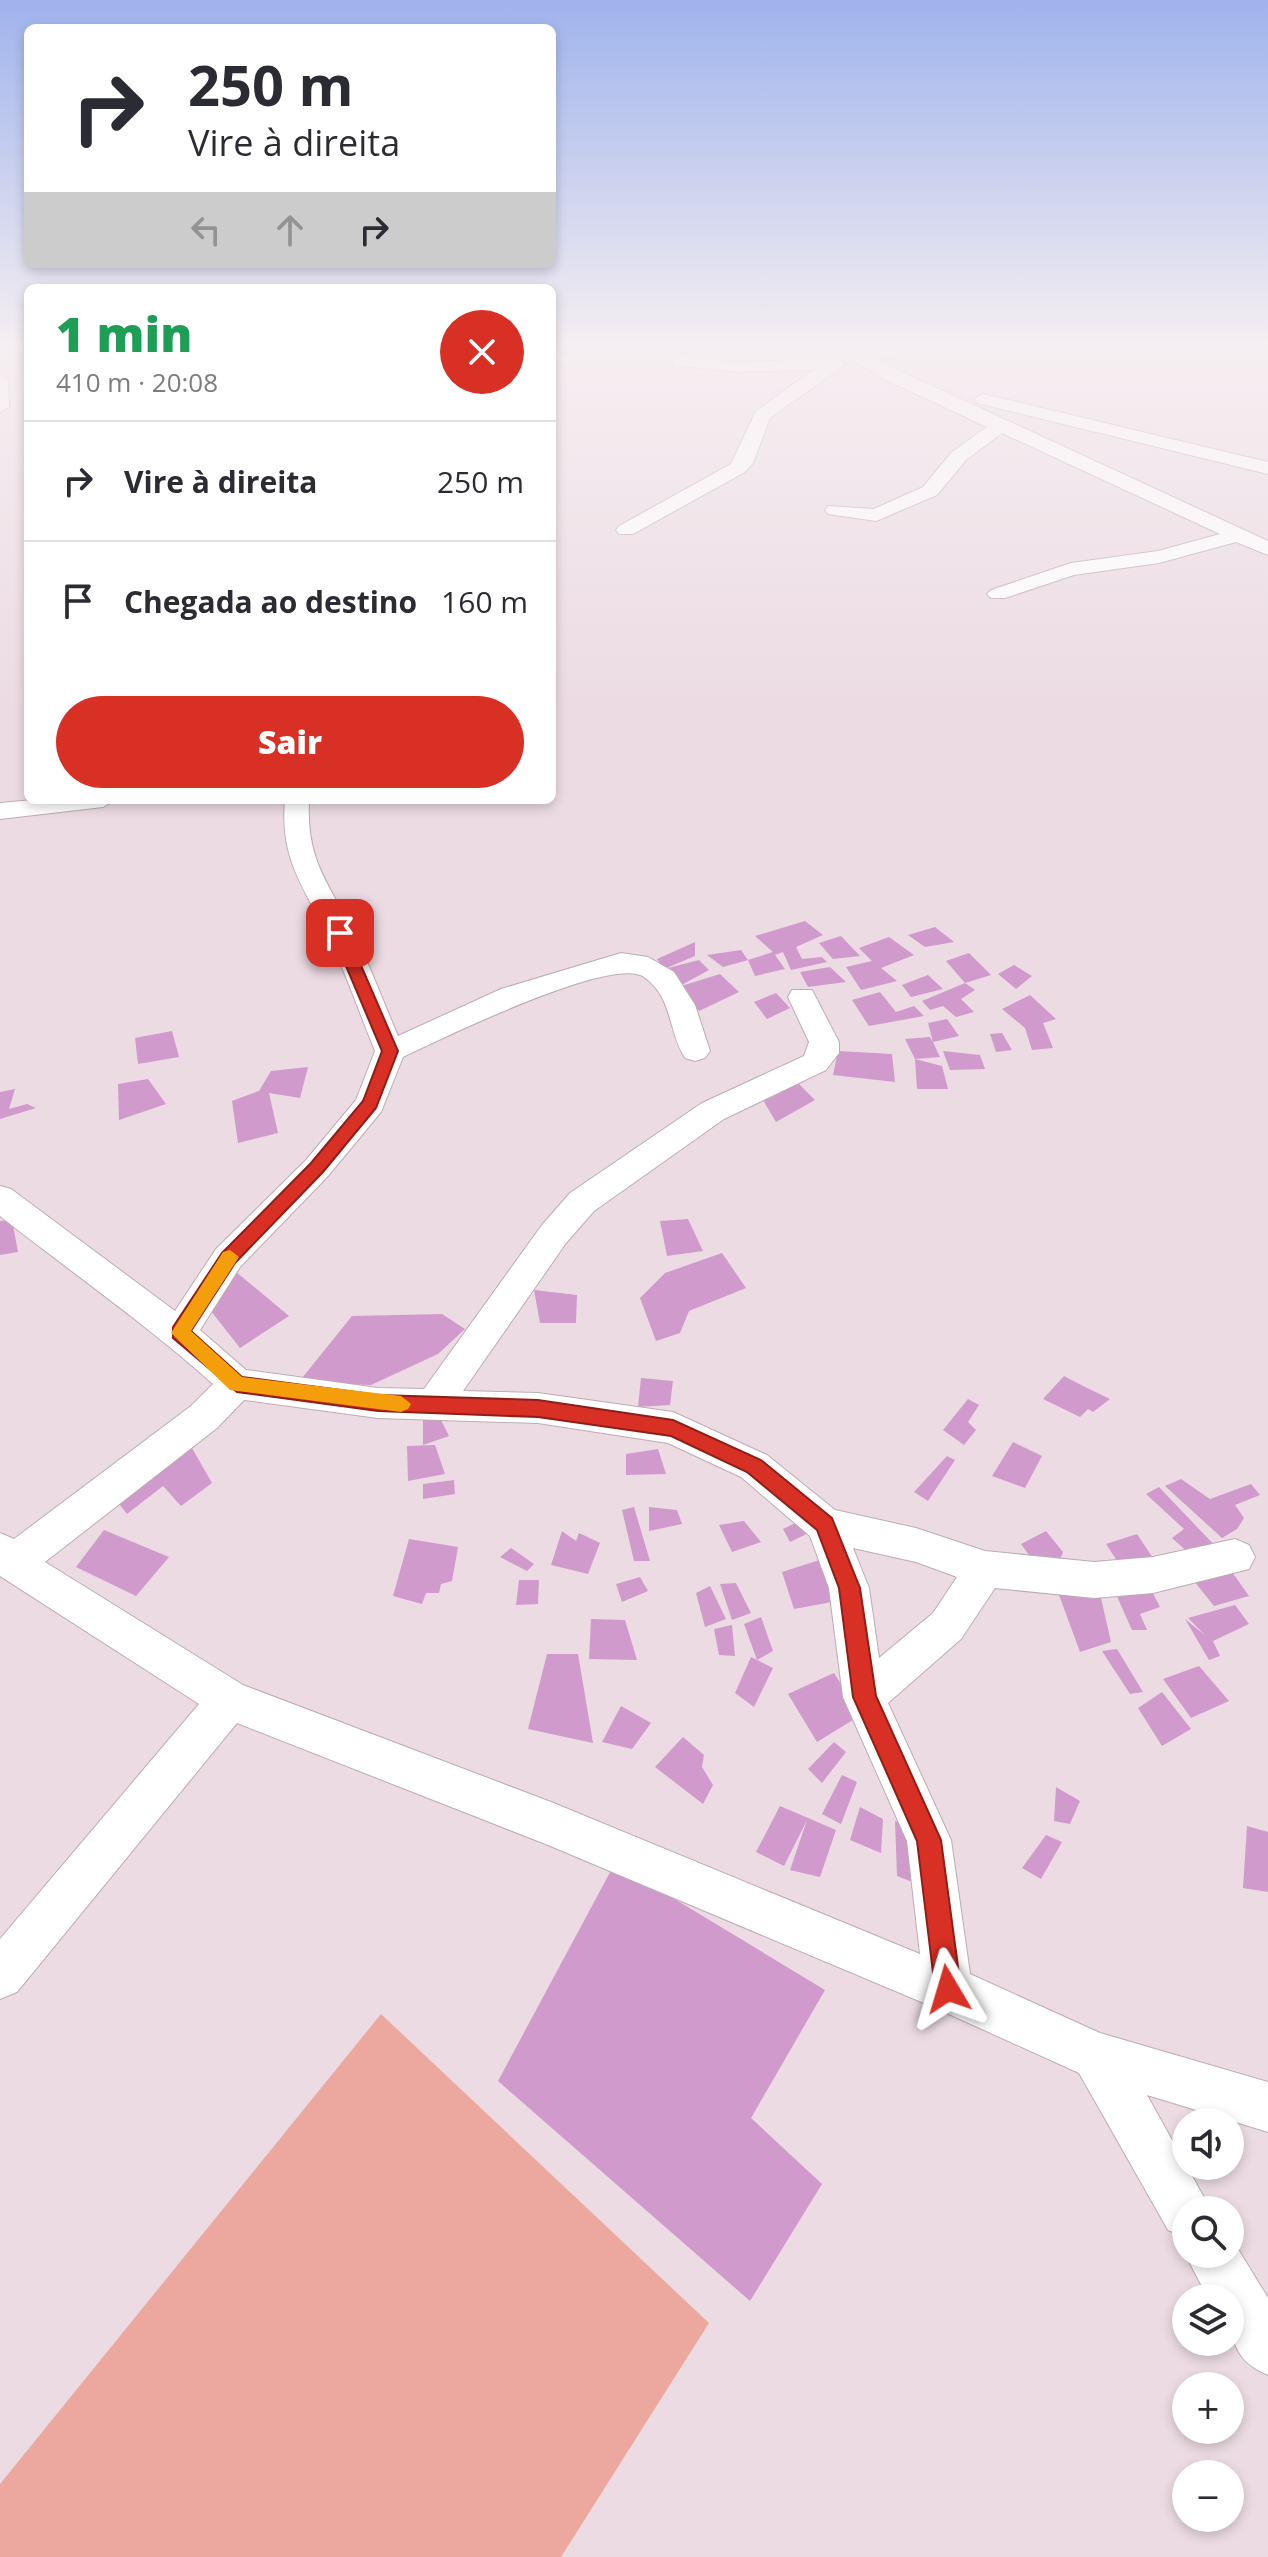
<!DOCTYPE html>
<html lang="pt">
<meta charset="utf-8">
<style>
:root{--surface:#fff;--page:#f2f2f3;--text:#2b2b33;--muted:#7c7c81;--line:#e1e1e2;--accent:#d93025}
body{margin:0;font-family:"Open Sans",sans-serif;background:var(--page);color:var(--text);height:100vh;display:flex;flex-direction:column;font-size:30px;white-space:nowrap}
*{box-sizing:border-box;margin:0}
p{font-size:26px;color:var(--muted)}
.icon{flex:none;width:44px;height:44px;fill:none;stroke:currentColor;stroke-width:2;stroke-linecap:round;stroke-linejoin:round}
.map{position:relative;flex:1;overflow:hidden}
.drawer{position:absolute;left:24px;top:284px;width:532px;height:520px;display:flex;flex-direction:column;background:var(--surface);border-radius:12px;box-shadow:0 4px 12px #0003}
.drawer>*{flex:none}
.hud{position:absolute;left:24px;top:24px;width:532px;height:244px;border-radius:12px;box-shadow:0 4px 12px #0003;background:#fff;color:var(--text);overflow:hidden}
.fabs{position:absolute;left:1172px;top:2108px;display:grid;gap:16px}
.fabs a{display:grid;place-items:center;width:72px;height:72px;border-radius:50%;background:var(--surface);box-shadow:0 4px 12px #0003;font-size:40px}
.pin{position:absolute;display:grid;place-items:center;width:68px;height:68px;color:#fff;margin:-34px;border-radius:16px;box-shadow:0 4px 12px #0006}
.me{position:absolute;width:88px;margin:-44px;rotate:353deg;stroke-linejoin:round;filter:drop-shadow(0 0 6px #0008)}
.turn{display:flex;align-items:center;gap:28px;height:168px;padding:0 32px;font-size:36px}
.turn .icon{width:104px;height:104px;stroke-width:2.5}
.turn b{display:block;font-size:56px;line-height:68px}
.lanes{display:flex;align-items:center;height:76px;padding:0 32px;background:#0003;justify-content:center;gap:40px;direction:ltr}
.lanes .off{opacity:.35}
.round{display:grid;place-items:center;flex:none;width:84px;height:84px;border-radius:42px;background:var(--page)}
.summary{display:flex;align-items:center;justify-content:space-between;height:136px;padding:0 32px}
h1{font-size:48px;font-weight:800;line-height:60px;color:#1e9e55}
.primary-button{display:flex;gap:16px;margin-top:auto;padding:16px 32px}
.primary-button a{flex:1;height:92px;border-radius:48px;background:var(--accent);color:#fff;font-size:32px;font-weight:800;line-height:92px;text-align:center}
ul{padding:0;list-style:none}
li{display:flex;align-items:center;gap:24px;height:120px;padding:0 32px;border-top:2px solid var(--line)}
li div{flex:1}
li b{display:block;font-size:30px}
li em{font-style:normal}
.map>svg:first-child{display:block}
.green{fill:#eca89e}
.building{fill:#d09acd}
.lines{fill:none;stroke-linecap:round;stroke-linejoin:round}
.minor-casing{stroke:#bdacb4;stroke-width:2}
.minor{fill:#fff;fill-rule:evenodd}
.route{fill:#d93025;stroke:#8d1f18;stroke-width:2}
.slow{fill:#f59e0b}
</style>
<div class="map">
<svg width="1268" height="2557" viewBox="0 0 1268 2557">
<rect width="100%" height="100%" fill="#ecdbe3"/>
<path class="green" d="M381,2014L709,2323L561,2557H0V2484Z"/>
<path class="building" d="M805,921L823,935L796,947L802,959L822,957L827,962L791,970L783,952L775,955L785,969L755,976L748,960L773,952L755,936Z
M935,927L954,942L925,947L908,935Z
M841,936L860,956L833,959L819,943Z
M889,937L914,955L881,968L897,981L861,990L846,967L872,961L859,948Z
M695,942V956L664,969L657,959Z
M741,950L748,960L723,967L707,955Z
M969,953L991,975L965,983L946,961Z
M699,960L709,970L678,987L664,969Z
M1014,965L1032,976L1016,989L998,974Z
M830,967L846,982L808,987L800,972Z
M720,974L739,992L699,1011L678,987Z
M928,975L943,989L911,997L902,985Z
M965,983L975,990L961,999L974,1012L956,1017L943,1006L930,1010L922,1001Z
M880,992L896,1012L914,1006L924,1016L869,1026L852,1000Z
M776,993L790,1008L767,1019L754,1002Z
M1030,995L1056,1019L1043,1023L1053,1048L1032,1050L1025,1028L1002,1009Z
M947,1019L959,1036L933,1042L940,1057L915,1059L905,1039L930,1037L933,1042L928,1023Z
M172,1031L179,1057L138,1064L135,1038Z
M1002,1033L1012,1050L996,1052L990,1034Z
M838,1051L892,1054L895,1082L833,1075Z
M943,1051L980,1055L985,1069L950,1070Z
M915,1059L942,1066L948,1089H917Z
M308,1067L300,1098L269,1093L278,1133L238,1143L232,1101L259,1091L271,1071Z
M148,1079L166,1104L119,1120L118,1084Z
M796,1081L815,1100L776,1122L760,1095Z
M15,1089L9,1109L27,1104L36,1108L0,1119V1092Z
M688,1219L703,1251L667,1256L660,1221Z
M12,1220L18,1252L0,1255V1221Z
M722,1253L746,1288L689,1311L680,1333L656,1341L640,1298L665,1273Z
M235,1271L289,1316L240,1348L211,1311Z
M534,1290L577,1295L576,1323H540Z
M442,1314L465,1329L438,1354L371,1385L298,1383L352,1316Z
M1064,1376L1083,1386L1110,1399L1093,1412L1088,1409L1080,1417L1043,1399Z
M641,1378L673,1381L670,1405L638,1407Z
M968,1399L979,1405L968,1422L976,1430L964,1445L943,1430Z
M440,1418L449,1436L423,1445V1420Z
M1013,1442L1042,1456L1025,1488L992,1476Z
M189,1443L212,1483L181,1506L163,1486L127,1514L119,1504Z
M435,1445L445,1474L408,1481L407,1446Z
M658,1449L666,1474L626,1475V1454Z
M947,1456L955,1460L928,1501L914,1492Z
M1181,1479L1210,1499L1251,1484L1260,1495L1235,1505L1244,1518L1237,1529L1222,1538L1165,1486Z
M454,1480L455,1494L423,1499V1484Z
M1159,1487L1219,1550L1199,1562L1172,1538L1184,1529L1146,1494Z
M634,1507L650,1561H634L622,1510Z
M649,1507L677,1510L682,1524L649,1531Z
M810,1516L821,1527L790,1542L783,1529Z
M744,1521L761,1542L732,1552L719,1525Z
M104,1530L169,1557L136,1596L76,1567Z
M562,1531L576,1541L579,1533L600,1543L588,1574L551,1565Z
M1046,1531L1063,1552L1058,1565L1039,1569L1021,1544Z
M1137,1534L1157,1564L1125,1573L1106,1544Z
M409,1539L458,1547L452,1581L441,1584L439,1593H426L422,1604L393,1596Z
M511,1548L534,1564L527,1571L500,1557Z
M832,1556L848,1599L794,1609L782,1572Z
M1230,1569L1249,1596L1214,1606L1190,1576Z
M640,1577L648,1591L622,1602L616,1584Z
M519,1580H539L538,1604L516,1605Z
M736,1583L751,1613L732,1620L720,1584Z
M1148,1584L1160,1607L1140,1614L1147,1630H1132L1115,1592Z
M710,1586L726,1619L705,1627L696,1593Z
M1059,1595L1101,1598L1111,1642L1080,1652Z
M1235,1605L1249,1624L1213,1641L1220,1656L1209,1660L1185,1619L1206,1636L1188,1618Z
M761,1617L773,1651L757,1660L744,1624Z
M591,1619L625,1620L637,1660L589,1659Z
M732,1625L735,1656L719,1655L714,1629Z
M1117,1649L1143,1692L1130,1694L1102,1651Z
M547,1654H578L593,1743L528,1729Z
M751,1657L773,1668L754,1707L735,1693Z
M1199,1666L1229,1701L1191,1718L1163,1679Z
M834,1673L861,1715L817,1742L788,1694Z
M1162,1692L1191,1729L1162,1746L1138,1708Z
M621,1706L651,1723L632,1749L602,1742Z
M683,1737L704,1755L702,1767L713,1785L703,1804L655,1767Z
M834,1742L846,1752L822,1783L808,1769Z
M842,1775L857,1782L841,1824L822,1814Z
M1056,1787L1080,1801L1070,1824L1054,1821Z
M780,1806L836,1830L820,1877L790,1870L807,1820L784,1866L756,1852Z
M860,1807L883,1819L881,1853L850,1840Z
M895,1821L920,1830L928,1888L897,1876Z
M1247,1826L1268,1832V1892L1243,1888Z
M1046,1835L1062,1842L1041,1879L1022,1868Z
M615,1863L825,1990L751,2118L822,2184L750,2301L498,2081Z"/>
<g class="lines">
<g class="minor-casing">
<path id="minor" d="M552,348L568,357V365L552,361Z
M834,348H854L861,352L922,348L914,353L874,359L1268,541V555L1236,542L1159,563L1074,575L1005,598H991L987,594L991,590L1071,563L1158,551L1220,534L1002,433L966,460L937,495L876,521L828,514L825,510L828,506L874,509L923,487L952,452L987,427L884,379Z
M679,356L737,362L838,359L846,364L770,418L753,463L745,472L633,534H619L616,530L619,526L731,464L756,411L813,370L737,372L673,365V357Z
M0,374L8,379L9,407L0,412Z
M983,394L1268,462V474L977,403L974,399Z
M33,800H115L103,807L0,819V803Z
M285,800H309C306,861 328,882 354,933C370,966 383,1001 398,1036L501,989L621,953L648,957L674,972L695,1005L710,1051L705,1058L695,1061L685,1058C668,1032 673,997 644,977C612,955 441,1039 403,1057L381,1112L328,1176L240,1267L200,1330L246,1370L378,1388L424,1389L542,1225L570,1193L702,1103L804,1056L809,1042L788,997L792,990H812L839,1042V1053L826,1070L724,1119L594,1211L566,1243L463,1391L538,1393L673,1412L767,1455L835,1510L916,1528L985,1551L1094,1562L1153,1557L1235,1539L1249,1545L1255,1557L1249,1569L1153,1593L1094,1598L995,1588L961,1639L888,1703L951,1840L970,1974L1100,2033L1268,2082V2132L1147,2095L1211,2210H1186V2238L1168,2230L1079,2073L931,2006L548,1845L237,1723L17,1992L0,1999V1939L199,1704L0,1576V1533L14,1539L191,1406L213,1384C146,1324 71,1272 0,1216V1186L11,1189L175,1311L216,1249L306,1160L356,1100L375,1051C359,1012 345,970 326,932C301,883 280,857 285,800ZM244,1400L378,1418L538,1423L668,1443L741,1477L810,1536L829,1588L843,1697L907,1841L920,1954L551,1802L243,1685L45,1562L217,1428ZM853,1548L916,1562L957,1577L933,1613L879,1658L869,1588Z
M1230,2236L1268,2298V2375C1231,2360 1230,2334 1230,2298H1208L1185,2254L1186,2251V2254H1230Z"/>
</g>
<use href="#minor" class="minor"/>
</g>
<linearGradient id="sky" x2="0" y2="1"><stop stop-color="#9fb3ec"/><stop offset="0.49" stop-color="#f6eff2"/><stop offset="1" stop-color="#f6eff2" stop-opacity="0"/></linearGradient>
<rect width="1268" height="706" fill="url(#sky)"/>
<path class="route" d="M334,930L347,933L398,1051L376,1108L323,1172L235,1263L191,1331L242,1377L378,1395L538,1400L673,1420L761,1460L832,1518L860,1588L876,1696L941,1840L961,1989L957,1998L948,2001L939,1998L935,1989L917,1841L853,1697L839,1588L817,1530L747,1472L671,1436L538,1417L378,1411L237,1392L173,1338V1327L222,1253L311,1163L363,1101L382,1051L332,933Z"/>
<path class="slow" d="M230,1250L239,1257L191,1331L242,1377L401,1396L411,1404L408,1409L401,1412L230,1390L171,1333L223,1252Z"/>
</svg>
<div class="fabs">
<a><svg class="icon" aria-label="sound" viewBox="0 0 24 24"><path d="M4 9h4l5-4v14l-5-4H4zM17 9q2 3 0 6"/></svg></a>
<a><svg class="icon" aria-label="search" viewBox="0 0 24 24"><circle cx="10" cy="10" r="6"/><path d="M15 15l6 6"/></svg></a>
<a><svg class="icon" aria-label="layers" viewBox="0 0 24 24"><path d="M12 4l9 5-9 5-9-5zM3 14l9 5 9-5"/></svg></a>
<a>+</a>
<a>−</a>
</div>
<div class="pin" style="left:340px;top:933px;background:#d93025"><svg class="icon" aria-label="arrive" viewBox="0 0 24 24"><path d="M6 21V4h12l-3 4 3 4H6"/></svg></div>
<svg class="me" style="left:948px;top:1989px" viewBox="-20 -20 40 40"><path d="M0-17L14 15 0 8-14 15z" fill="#d93025" stroke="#fff" stroke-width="4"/></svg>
<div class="hud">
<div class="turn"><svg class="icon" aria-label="right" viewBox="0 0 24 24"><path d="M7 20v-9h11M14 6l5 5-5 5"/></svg><div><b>250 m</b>Vire à direita</div></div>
<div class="lanes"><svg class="icon off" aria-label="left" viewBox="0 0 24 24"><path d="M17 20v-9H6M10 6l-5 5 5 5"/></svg><svg class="icon off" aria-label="ahead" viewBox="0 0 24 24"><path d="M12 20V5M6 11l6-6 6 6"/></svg><svg class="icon" aria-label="right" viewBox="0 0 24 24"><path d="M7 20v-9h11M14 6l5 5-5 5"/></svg></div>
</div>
<section class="drawer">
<div class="summary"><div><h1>1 min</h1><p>410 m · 20:08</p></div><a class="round" style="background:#d93025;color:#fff"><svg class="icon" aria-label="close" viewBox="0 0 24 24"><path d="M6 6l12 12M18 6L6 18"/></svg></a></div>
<ul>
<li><svg class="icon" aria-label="right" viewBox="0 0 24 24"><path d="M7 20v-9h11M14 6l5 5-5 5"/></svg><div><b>Vire à direita</b></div><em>250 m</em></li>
<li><svg class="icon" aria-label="arrive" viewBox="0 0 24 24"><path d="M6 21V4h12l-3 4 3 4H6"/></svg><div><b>Chegada ao destino</b></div><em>160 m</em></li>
</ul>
<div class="primary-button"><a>Sair</a></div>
</section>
</div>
